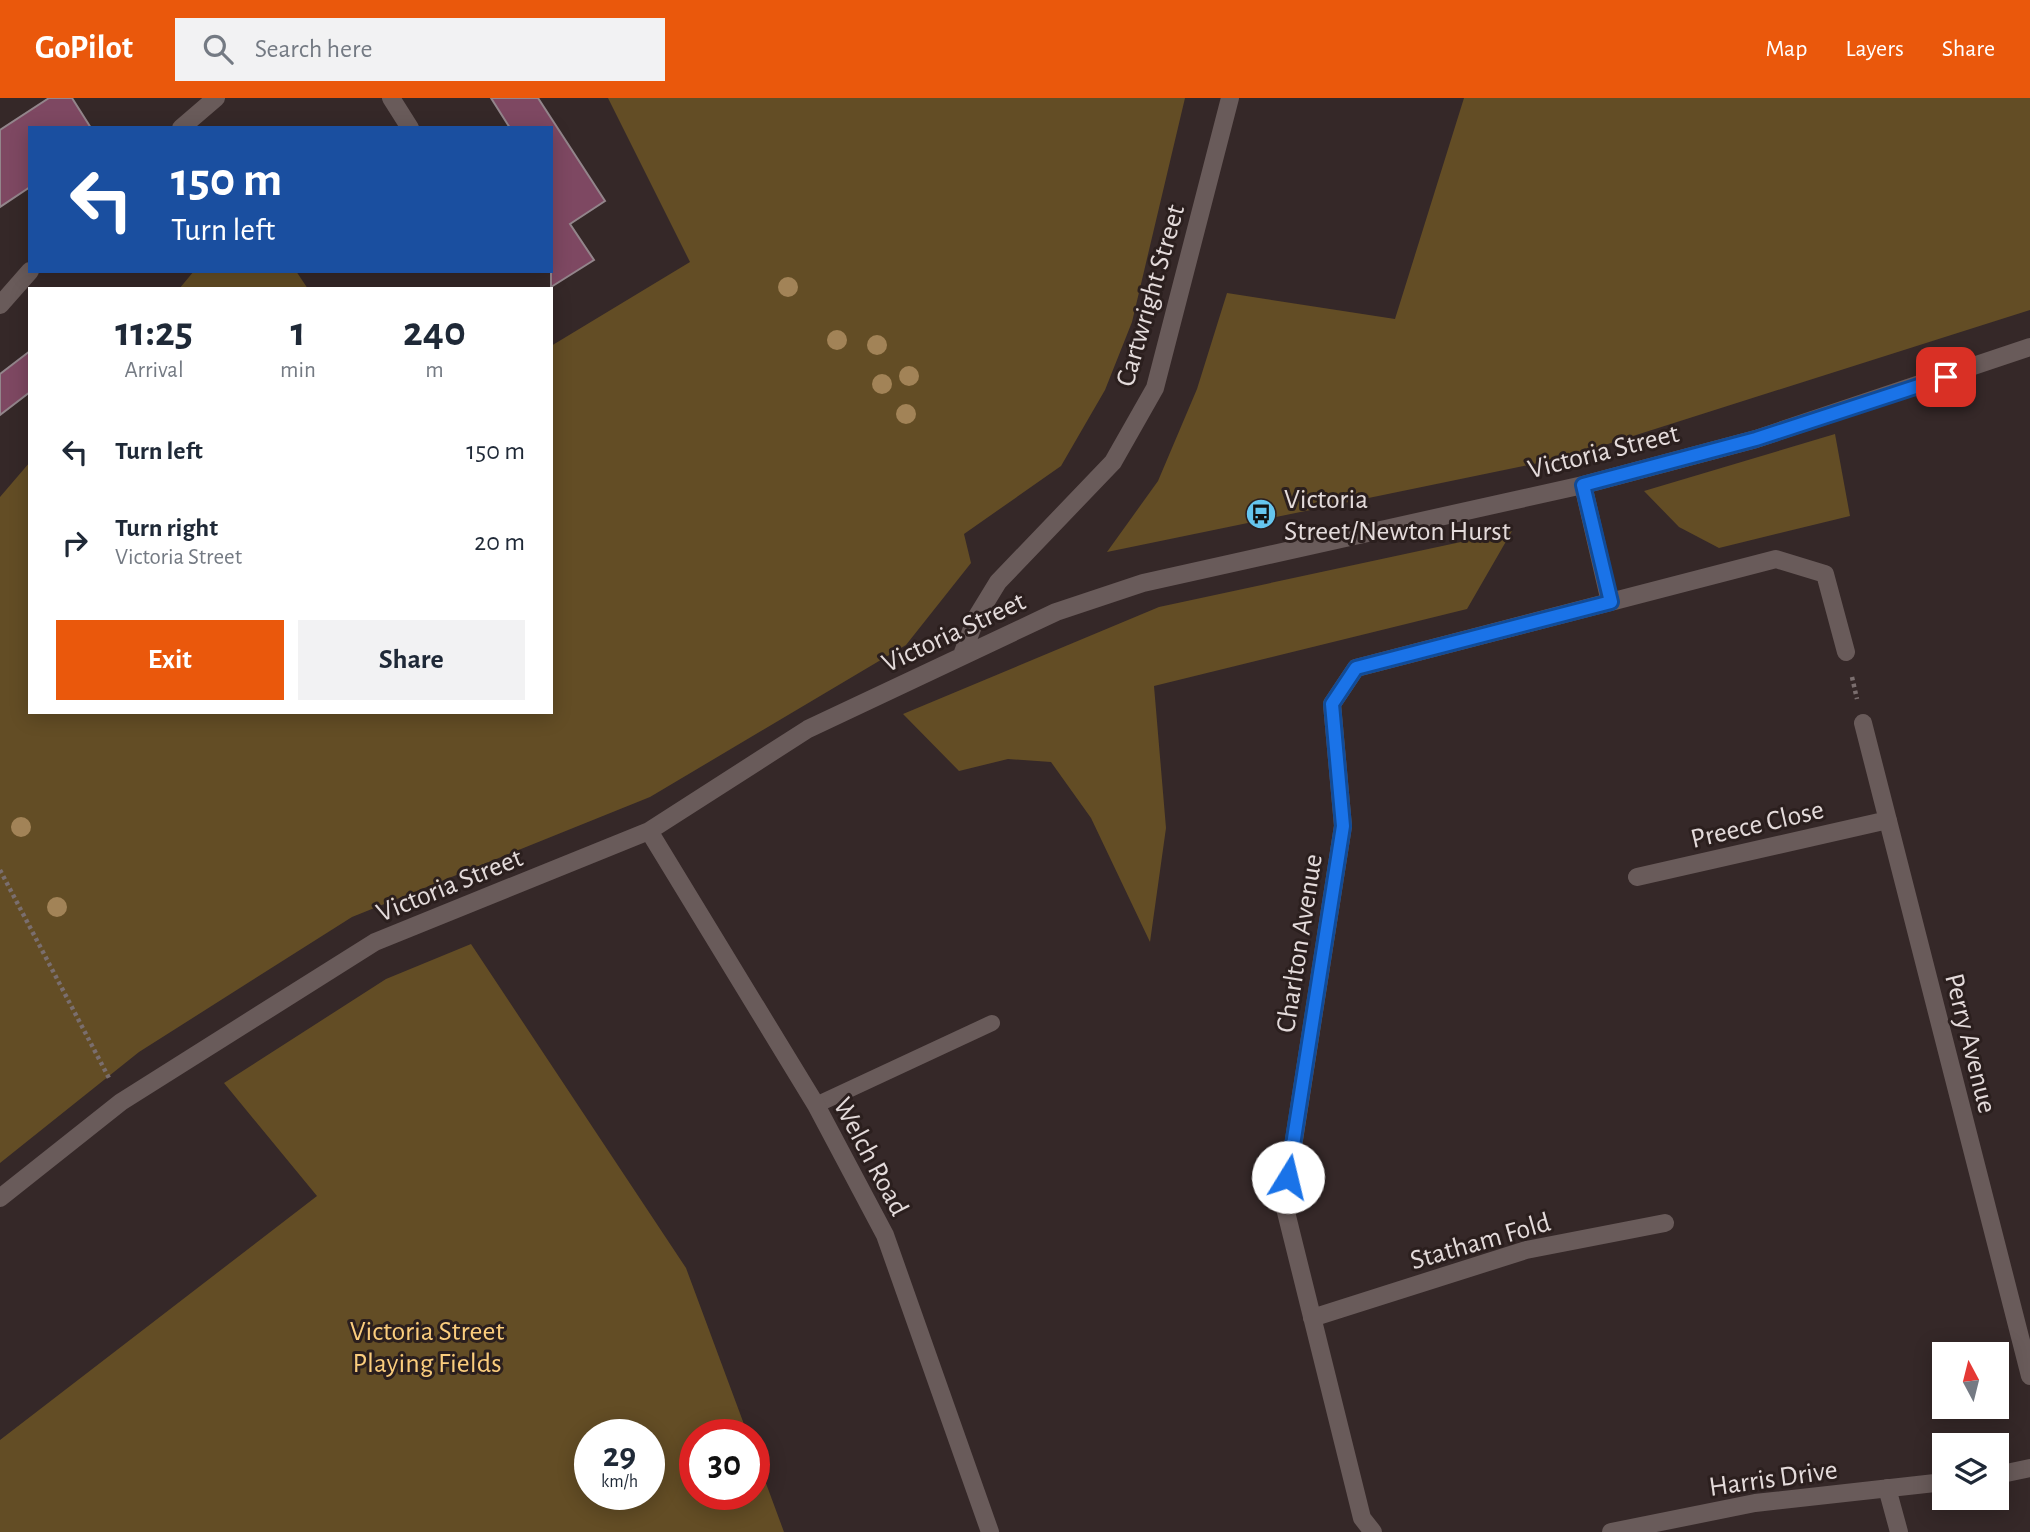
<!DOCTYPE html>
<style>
:root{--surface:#fff;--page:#f2f2f3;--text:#1f2937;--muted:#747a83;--accent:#ea580c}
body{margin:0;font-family:"Alegreya Sans",sans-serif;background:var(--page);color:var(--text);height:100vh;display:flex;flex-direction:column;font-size:26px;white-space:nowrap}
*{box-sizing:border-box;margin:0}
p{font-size:23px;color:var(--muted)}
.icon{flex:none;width:38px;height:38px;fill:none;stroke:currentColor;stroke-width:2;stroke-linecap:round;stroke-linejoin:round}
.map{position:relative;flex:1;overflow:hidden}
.drawer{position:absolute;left:28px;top:189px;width:525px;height:427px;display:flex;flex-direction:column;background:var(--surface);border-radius:0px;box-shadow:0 4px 18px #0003}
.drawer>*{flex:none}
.top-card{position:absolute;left:28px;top:28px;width:525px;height:147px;border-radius:0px;box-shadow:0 4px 18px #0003;background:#1a4fa0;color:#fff;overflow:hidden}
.needle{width:46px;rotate:353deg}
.controls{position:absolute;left:1932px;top:1244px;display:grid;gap:14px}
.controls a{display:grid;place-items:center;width:77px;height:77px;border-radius:0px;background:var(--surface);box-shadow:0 4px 18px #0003;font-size:35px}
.speed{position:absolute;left:574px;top:1321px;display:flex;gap:14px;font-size:35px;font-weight:700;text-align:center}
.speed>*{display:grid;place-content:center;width:91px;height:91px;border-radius:50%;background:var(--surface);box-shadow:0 4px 18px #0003;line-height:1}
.speed small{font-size:18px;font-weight:400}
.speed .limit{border:10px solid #d22;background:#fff;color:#111}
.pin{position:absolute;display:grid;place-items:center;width:60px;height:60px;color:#fff;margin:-30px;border-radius:14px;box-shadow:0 4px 10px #0006}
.me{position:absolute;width:77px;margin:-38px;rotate:9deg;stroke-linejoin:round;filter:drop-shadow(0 0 5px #0008)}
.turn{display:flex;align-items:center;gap:24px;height:147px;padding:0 28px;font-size:32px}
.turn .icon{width:91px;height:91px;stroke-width:2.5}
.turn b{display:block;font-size:49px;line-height:60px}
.eta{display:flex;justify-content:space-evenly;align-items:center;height:119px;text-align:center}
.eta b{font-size:42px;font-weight:700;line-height:49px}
.cta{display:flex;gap:14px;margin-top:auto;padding:14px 28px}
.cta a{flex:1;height:80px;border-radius:0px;background:var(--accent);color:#fff;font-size:28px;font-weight:700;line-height:80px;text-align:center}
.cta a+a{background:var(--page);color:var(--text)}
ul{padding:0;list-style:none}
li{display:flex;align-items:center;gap:21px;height:91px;padding:0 28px}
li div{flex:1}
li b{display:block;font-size:26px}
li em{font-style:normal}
header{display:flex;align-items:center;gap:42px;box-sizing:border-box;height:98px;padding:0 35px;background:var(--accent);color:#fff}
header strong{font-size:33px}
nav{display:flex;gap:38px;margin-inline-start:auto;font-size:24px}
.search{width:490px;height:63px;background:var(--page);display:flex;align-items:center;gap:18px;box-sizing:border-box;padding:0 24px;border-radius:0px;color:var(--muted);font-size:26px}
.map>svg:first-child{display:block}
.green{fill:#634d25;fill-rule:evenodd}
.building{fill:#7e4862;stroke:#93858b;stroke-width:2}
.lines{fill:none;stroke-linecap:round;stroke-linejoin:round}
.path{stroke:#7a6e6e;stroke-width:4.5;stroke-dasharray:3.5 3.5;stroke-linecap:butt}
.service{stroke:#695b5a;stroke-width:16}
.minor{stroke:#695b5a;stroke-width:18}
.tree{fill:#a28357}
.route-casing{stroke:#114b97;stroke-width:18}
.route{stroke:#1a73e8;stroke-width:12}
.labels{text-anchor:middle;stroke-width:6;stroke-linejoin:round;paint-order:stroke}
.street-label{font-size:28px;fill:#e4dbdb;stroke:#2b1f1e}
.poi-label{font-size:28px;fill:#e4dbdb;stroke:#2b1f1e;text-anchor:start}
.park-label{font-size:28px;fill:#fbcd7d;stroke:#2b1f1e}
</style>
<header>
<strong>GoPilot</strong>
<div class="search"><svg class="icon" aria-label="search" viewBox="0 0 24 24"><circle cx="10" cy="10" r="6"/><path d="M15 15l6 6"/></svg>Search here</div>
<nav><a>Map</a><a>Layers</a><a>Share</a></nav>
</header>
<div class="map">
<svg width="2030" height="1434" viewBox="0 0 2030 1434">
<rect width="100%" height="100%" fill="#352828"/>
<path class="green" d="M608,0H1185L1132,224L1105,292L1061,368L964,436L971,465L906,547L650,699L352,819L139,954L0,1065V399L30,364V614H551V248L690,164Z
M1464,0H2030V212L1567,359L1107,454L1158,383L1197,291L1227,195L1395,221Z
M194,173H296L308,191H179Z
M1835,336L1850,418L1719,450L1679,429L1644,393Z
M1512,433L1467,511L1154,588L1166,730L1150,844L1091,720L1051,664L1008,661L959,673L903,616L1159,509Z
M471,846L686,1170L748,1337H695V1396H754V1353L784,1434H0V1342L317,1098L224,985L386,881ZM590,1337H649V1396H590Z"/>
<path class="building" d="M49,0H72L91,30H30V89L0,109V32Z
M491,0H538L605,103L570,126L594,162L551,189V30H510Z
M30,253V294L0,317V276Z"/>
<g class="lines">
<path class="path" d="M1852,579L1857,601
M0,772L110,982"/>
<path class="service" d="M816,1007L992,925"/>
<path class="minor" d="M391,0L410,30
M181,30L216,0
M0,207L30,173
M1583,387L1610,504
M962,557L976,520L998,484L1113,364L1155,290L1230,0
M1863,625L2030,1278
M649,733L816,1007L885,1137L990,1434
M1637,779L1888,722
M0,1100L121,1004L375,844L649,733L808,631L1056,514L1143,485L1583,387L1756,341L2030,249
M1312,1220L1526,1152L1665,1125
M1997,1377L2030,1370
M1887,1390L1899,1434
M1373,1434L1362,1420L1284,1106L1343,728L1332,606L1356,570L1776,461L1825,476L1846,554
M1611,1434L1755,1405L1944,1384"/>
</g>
<g class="tree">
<circle cx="788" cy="189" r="10"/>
<circle cx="837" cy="242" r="10"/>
<circle cx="877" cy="247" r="10"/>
<circle cx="909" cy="278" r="10"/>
<circle cx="882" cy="286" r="10"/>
<circle cx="906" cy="316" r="10"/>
<circle cx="21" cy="729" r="10"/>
<circle cx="57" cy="809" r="10"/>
</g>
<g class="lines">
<g class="route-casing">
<path id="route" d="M1288,1079L1343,728L1332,606L1356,570L1611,504L1583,387L1756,341L1946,279"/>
</g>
<use href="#route" class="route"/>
</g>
<defs>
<g id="bus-disc" transform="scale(1.575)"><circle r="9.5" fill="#65c5ee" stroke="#2b1f1e"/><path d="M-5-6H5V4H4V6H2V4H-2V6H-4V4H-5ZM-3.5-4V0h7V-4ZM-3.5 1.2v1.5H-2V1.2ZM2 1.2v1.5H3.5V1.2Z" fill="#111"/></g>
</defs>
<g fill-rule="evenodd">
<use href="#bus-disc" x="1261" y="416"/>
</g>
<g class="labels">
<g class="street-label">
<text transform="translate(1149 197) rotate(-74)" y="10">Cartwright Street</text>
<text transform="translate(1603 352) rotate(-14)" y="10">Victoria Street</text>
<text transform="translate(953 533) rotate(-25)" y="10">Victoria Street</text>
<text transform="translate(1757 725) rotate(-13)" y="10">Preece Close</text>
<text transform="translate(449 786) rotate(-22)" y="10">Victoria Street</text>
<text transform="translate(1298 845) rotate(-81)" y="10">Charlton Avenue</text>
<text transform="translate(1972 945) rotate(76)" y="10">Perry Avenue</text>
<text transform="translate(872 1058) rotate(62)" y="10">Welch Road</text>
<text transform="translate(1480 1142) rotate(-16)" y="10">Statham Fold</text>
<text transform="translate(1773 1379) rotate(-8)" y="10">Harris Drive</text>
</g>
<g class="poi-label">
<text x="1284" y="410">Victoria<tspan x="1284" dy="32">Street/Newton Hurst</tspan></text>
</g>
<g class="park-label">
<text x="427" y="1242">Victoria Street<tspan x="427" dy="32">Playing Fields</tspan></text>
</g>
</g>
</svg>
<div class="controls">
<a><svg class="needle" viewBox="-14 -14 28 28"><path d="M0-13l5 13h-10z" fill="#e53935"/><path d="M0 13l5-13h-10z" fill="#747a83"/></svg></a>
<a><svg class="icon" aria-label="layers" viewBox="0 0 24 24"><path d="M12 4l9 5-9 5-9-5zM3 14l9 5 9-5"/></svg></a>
</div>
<div class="speed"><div>29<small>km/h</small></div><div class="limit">30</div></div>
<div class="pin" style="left:1946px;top:279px;background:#d93025"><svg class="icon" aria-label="arrive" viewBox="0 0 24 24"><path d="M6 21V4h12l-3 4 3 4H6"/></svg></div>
<svg class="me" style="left:1288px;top:1079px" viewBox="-20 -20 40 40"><circle r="19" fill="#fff"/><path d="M0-13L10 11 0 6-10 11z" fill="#1a73e8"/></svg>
<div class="top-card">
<div class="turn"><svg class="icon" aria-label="left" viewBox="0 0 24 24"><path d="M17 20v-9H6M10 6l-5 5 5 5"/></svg><div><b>150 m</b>Turn left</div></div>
</div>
<section class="drawer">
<div class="eta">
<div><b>11:25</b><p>Arrival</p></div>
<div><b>1</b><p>min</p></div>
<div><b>240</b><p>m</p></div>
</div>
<ul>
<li><svg class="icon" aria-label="left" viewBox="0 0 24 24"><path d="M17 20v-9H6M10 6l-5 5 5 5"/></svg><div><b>Turn left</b></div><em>150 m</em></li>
<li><svg class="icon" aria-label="right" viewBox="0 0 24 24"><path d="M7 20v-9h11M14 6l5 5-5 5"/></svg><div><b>Turn right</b><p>Victoria Street</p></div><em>20 m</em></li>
</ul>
<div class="cta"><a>Exit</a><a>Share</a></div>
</section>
</div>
